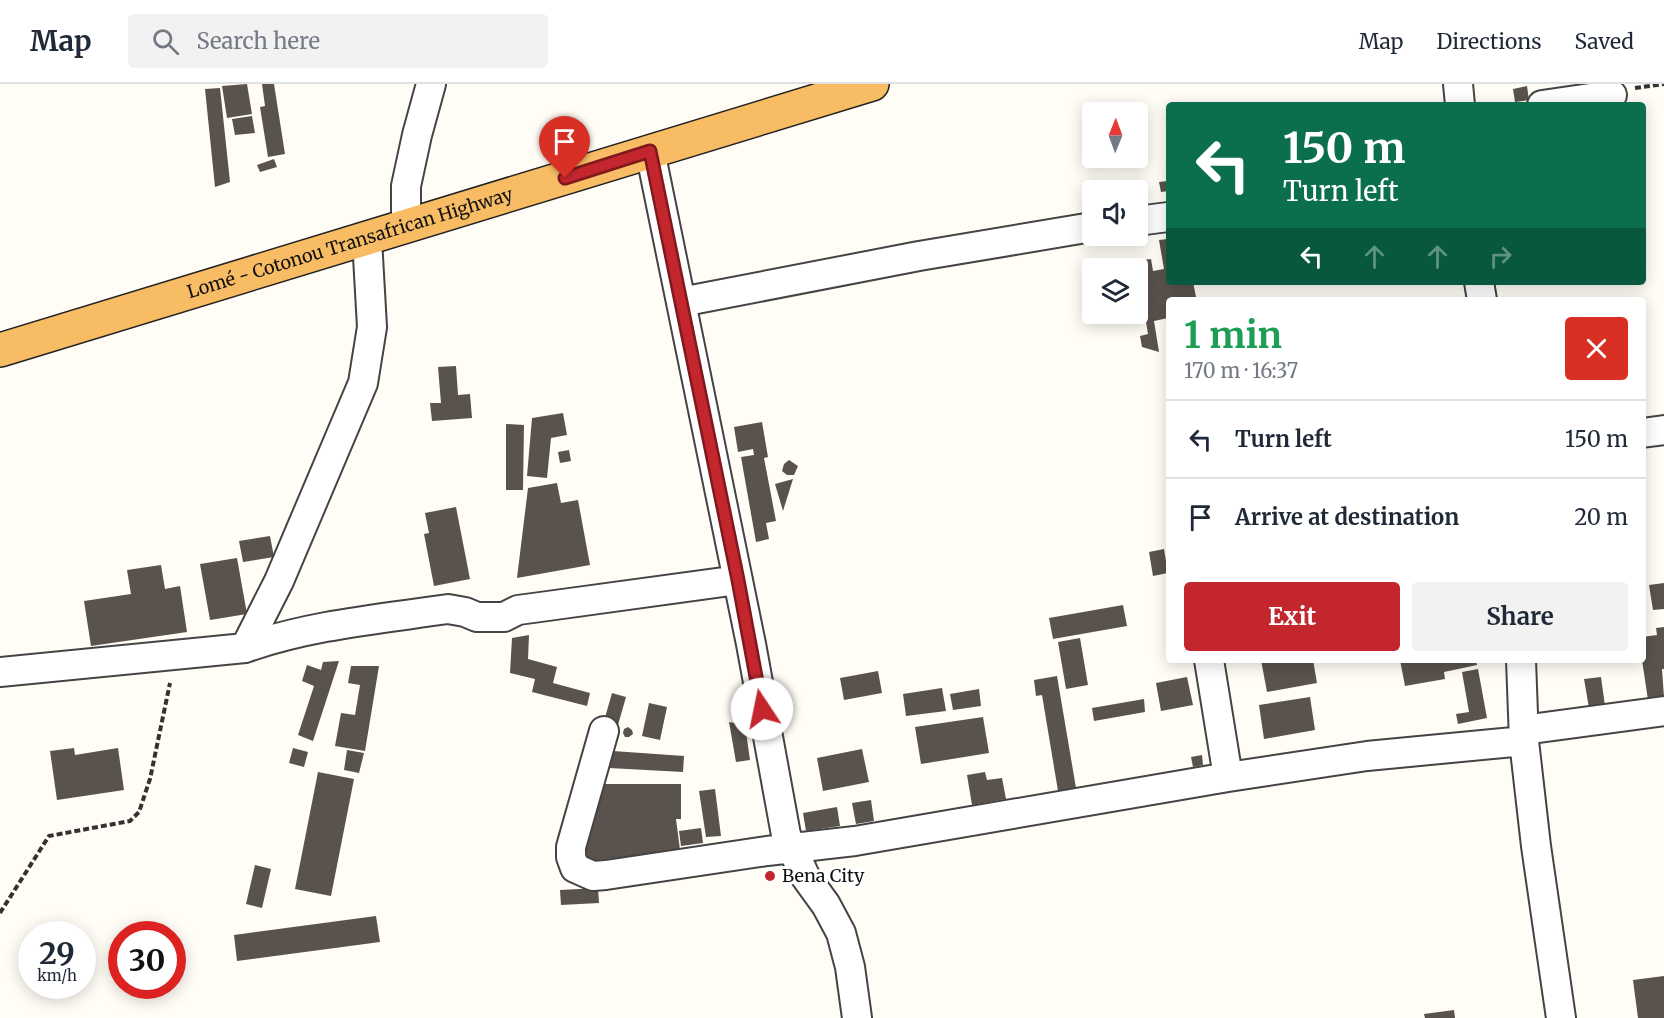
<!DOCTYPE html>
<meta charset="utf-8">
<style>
:root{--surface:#fff;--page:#f2f2f3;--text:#1f2937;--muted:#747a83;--line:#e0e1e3;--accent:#c4262e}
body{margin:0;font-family:Merriweather,serif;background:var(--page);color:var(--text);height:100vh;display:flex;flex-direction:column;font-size:22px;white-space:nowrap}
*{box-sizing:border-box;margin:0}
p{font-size:20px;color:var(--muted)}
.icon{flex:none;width:33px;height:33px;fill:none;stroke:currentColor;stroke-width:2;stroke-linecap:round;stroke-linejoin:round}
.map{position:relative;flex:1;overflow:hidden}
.details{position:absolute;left:1166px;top:213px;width:480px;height:366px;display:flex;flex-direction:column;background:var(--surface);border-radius:6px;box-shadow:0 3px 15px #0003}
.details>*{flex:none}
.hud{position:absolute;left:1166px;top:18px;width:480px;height:183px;border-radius:6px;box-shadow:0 3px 15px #0003;background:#0b6e4f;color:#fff;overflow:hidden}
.needle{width:39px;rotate:1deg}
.fabs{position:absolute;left:1082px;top:18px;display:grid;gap:12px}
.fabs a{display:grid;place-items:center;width:66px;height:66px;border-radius:6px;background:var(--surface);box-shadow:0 3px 15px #0003;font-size:30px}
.speed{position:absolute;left:18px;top:837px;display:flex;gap:12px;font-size:30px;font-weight:700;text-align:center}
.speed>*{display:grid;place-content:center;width:78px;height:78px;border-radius:50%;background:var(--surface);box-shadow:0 3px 15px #0003;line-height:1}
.speed small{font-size:15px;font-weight:400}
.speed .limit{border:9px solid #d22;background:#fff;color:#111}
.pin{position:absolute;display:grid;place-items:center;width:51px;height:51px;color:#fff;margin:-62px -26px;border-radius:50% 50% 50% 0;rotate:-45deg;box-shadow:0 0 6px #0007}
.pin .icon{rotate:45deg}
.me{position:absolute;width:66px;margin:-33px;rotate:349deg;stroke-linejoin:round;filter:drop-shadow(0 0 4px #0008)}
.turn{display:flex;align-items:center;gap:21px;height:126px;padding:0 18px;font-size:27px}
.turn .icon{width:78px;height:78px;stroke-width:2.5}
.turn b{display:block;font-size:42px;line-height:51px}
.lanes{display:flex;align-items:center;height:57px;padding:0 18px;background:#0003;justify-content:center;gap:30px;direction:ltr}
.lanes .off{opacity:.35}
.round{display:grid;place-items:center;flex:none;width:63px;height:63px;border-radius:6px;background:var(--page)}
.summary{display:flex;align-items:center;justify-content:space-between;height:102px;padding:0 18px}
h1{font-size:36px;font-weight:700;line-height:45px;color:#1e9e55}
.primary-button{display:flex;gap:12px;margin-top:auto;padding:12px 18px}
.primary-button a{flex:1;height:69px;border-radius:6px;background:var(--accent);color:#fff;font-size:24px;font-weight:700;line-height:69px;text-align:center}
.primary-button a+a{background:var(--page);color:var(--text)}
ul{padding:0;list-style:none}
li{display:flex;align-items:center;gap:18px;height:78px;padding:0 18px;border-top:2px solid var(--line)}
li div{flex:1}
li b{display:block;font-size:22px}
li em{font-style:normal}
header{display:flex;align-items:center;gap:36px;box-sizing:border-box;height:84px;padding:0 30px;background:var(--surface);border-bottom:2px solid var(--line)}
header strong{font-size:28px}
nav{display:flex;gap:33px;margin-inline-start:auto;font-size:21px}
.search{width:420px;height:54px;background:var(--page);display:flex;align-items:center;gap:15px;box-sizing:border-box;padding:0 21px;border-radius:6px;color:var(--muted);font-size:22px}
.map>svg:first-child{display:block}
.building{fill:#5a524d}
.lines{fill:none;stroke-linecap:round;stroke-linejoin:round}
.minor-casing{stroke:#444;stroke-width:32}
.trunk-casing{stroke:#222;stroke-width:36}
.path{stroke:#333;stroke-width:4;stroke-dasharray:6 3;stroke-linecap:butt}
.minor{stroke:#fff;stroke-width:28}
.trunk{stroke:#f7bc64;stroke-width:33}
.route-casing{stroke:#7f191e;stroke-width:15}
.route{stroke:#c4262e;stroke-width:10}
.poi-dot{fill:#c4262e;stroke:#fff;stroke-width:2}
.labels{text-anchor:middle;stroke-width:6;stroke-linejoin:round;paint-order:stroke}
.street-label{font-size:18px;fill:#111;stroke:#fff}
.poi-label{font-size:18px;fill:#111;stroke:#fff;text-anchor:start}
</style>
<header>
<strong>Map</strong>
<div class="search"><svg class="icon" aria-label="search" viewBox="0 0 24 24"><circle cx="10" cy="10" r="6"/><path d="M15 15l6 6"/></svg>Search here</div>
<nav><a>Map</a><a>Directions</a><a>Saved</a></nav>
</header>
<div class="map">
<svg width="1664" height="934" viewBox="0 0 1664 934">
<rect width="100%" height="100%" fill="#fffdf5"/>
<path class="building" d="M247,0L252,30L227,34L222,2Z
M262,0H274L285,70L268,73L260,23L265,22Z
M1527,2L1529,16L1515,18L1513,5Z
M220,4L230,98L215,103L205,5Z
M252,32L255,49L235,51L232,35Z
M274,75L277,83L260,88L257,81Z
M1168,97V107L1161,108L1159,98Z
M1168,155V198H1193L1196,213L1168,216V234L1154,237L1159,268L1142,263L1140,252L1148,250L1146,238L1135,240L1134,230H1137V184H1126L1125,178L1151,175L1153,187L1164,185L1159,156Z
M456,282L458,311L470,310L472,334L432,337L430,319H441L438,283Z
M563,329L567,351L551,354L547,394L527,392L532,334Z
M762,338L768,373L764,374L776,437L766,439L769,455L756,458L741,373L754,371L753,365L738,368L734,343Z
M506,340L524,341L523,406H506Z
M569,366L571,377L560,379L558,368Z
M789,376L798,382L794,391H787L782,387L784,380Z
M793,395L783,427L775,400Z
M557,399L561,419L578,416L590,481L517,494L528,404Z
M456,423L470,495L434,502L424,450L429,449L425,429Z
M270,452L274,473L243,478L239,457Z
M1164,465L1168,489L1153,492L1149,468Z
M237,474L247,530L210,536L200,480Z
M161,481L165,505L180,502L187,548L91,562L84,517L131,510L127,486Z
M1664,499V525L1653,526L1649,501Z
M1123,521L1127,542L1053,555L1049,534Z
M1664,543V585H1662L1664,613L1648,616L1642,576V553L1657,551L1656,544Z
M529,551L528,575L557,583L553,599L590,609L587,622L532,608L535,595L510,589L512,554Z
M1080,554L1088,601L1066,605L1058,558Z
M1261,576H1313L1317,599L1267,608Z
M1400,576H1476L1477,581L1444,588L1445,595L1405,602Z
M339,577L313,657L298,651L314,602L302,597L307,581L321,586L323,578Z
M351,582H379L365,667L335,662L341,629L355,631L360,601L348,599Z
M1478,585L1487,634L1458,640L1456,630L1469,628L1462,588Z
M878,587L882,609L844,616L840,594Z
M1057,592L1076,704L1058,707L1042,611L1036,612L1034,596Z
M1187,593L1193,621L1161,627L1156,599Z
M1601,593L1605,622L1589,624L1584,595Z
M942,604L946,627L906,632L903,610Z
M979,605L981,622L953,626L950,610Z
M612,609L626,613L618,641L604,637Z
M1310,613L1315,646L1264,655L1259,621Z
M1144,615L1145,628L1094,637L1092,624Z
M649,619L667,623L660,656L642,652Z
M983,633L989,669L921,680L915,643Z
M729,638L745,641L750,676L736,678Z
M628,643L632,646L633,650L629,653H625L623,649L624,645Z
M74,664L75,671L118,664L124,706L57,716L50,667Z
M293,664L308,668L304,683L289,679Z
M862,665L869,698L823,707L817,674Z
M347,666L364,669L359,689L344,686Z
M613,667L684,672L683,688L609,684Z
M1202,671L1203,681L1193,683L1191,673Z
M318,688L354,695L331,812L295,805Z
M985,688L987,696L1002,694L1006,715L972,721L967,691Z
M604,700H681V735H676L680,766L592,777L587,775L586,763Z
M715,705L721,752L706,753L699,707Z
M871,716L874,737L856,740L852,719Z
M837,723L840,742L806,747L803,729Z
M701,744L703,759L681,762L679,747Z
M255,781L271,785L262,824L246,820Z
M598,804L599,819L561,821L560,806Z
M376,832L380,858L237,877L234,851Z
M1664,892V934H1638L1633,896Z
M1454,926L1455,934H1425L1424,930Z"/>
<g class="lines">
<g class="minor-casing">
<path id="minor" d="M1458,0L1460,21
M1542,21L1612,11
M650,67L751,560L786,751L805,792L826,821L841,849L850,883L857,934
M1137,137L1168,133
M406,143V102L417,51L431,0
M1479,198L1482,216
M681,218L919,172L1092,143
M1642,349L1664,346
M245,564L279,497L363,299L372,243L367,155
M1209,576L1228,693
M1521,576L1524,657L1536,762L1561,934
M0,588L245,564C310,541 380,535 448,525L465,528L477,533H504L518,526L533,524L738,496
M1524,646L1664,627
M604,647L571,763V773L575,784L593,792L606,791L767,767L855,757L1228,693L1367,672L1524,657"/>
</g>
<g class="trunk-casing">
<g id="trunk">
<path id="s1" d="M0,266L872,0"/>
</g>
</g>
<path class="path" d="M1635,4L1664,0
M0,829L49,752L130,737L139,728L150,695L170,599"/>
<use href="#minor" class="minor"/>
<use href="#trunk" class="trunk"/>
</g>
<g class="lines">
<g class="route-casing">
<path id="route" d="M565,94L650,67L738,496L762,625"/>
</g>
<use href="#route" class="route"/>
</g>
<circle class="poi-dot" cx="770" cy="792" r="6"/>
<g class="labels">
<g class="street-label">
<text dy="6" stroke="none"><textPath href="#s1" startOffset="366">Lomé - Cotonou Transafrican Highway</textPath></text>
</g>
<g class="poi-label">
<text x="782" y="798">Bena City</text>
</g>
</g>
</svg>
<div class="fabs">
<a><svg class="needle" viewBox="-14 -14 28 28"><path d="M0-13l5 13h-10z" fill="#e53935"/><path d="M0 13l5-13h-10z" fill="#747a83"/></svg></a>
<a><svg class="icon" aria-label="sound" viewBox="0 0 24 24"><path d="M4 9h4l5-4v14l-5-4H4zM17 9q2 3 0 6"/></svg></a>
<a><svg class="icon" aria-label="layers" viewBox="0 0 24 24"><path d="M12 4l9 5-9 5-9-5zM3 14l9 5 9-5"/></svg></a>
</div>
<div class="speed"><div>29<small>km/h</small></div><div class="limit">30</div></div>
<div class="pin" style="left:565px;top:94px;background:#d93025"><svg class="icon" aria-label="arrive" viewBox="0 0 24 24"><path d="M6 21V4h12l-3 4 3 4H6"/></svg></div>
<svg class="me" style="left:762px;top:625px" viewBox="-20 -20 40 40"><circle r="19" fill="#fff"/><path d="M0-13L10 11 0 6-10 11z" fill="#c4262e"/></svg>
<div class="hud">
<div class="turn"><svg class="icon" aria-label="left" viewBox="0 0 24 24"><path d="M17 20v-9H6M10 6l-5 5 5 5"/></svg><div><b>150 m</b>Turn left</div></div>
<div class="lanes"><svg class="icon" aria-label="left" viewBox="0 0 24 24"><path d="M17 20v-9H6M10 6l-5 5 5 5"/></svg><svg class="icon off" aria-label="ahead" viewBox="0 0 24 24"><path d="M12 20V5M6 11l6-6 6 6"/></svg><svg class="icon off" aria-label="ahead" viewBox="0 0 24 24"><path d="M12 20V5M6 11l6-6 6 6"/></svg><svg class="icon off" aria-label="right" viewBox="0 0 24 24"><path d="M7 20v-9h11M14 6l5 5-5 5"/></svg></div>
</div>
<section class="details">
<div class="summary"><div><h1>1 min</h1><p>170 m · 16:37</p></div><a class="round" style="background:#d93025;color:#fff"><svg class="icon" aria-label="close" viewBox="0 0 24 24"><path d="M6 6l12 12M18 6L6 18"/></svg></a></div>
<ul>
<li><svg class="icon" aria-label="left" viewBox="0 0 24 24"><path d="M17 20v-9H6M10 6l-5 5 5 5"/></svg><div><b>Turn left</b></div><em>150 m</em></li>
<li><svg class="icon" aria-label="arrive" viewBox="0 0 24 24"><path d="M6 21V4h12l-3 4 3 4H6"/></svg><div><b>Arrive at destination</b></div><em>20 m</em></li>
</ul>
<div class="primary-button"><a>Exit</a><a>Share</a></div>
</section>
</div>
